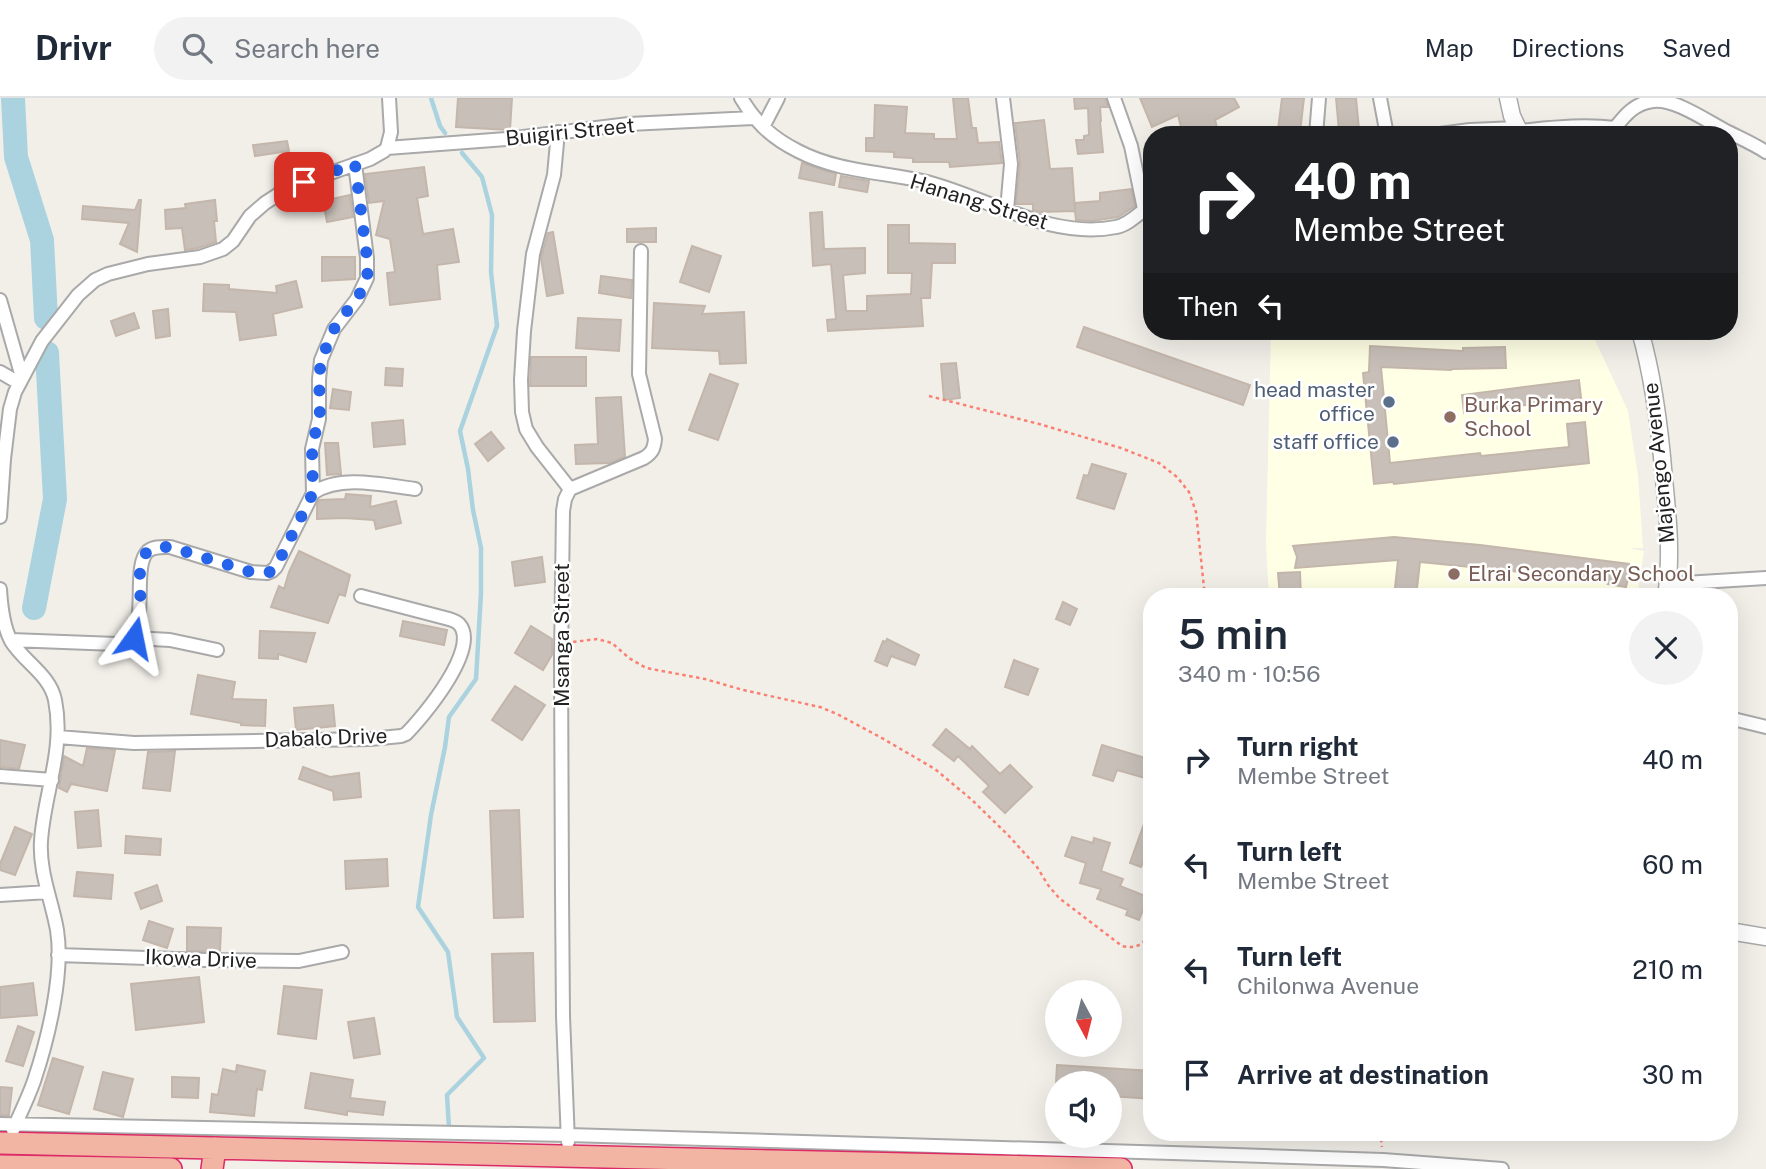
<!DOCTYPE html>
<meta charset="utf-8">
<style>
:root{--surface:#fff;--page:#f2f2f3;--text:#1f2937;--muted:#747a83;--line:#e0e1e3}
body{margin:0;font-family:"Public Sans",sans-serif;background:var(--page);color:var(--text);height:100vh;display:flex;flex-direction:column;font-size:26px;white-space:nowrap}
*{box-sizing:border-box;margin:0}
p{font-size:23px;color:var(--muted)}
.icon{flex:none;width:38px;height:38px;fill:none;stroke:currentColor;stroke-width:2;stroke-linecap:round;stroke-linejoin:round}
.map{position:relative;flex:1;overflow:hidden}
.side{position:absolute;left:1143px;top:490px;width:595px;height:553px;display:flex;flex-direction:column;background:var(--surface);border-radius:28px;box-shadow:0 7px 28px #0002}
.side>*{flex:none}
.banner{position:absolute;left:1143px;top:28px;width:595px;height:214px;border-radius:28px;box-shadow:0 7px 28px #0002;background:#202124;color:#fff;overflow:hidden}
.needle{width:46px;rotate:173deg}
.tools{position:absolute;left:1045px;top:882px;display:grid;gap:14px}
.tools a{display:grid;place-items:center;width:77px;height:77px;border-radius:50%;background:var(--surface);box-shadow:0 7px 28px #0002;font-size:35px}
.pin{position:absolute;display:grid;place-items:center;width:60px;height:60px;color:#fff;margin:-30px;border-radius:14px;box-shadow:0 4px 10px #0006}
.me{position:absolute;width:77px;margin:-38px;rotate:12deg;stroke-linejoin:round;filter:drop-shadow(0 0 5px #0008)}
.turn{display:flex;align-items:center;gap:24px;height:147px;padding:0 35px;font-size:32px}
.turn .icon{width:91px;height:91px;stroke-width:2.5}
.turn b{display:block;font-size:49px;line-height:60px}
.then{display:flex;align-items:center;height:66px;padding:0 35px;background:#0003;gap:14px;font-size:26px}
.round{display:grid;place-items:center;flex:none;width:74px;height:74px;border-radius:37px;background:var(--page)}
.head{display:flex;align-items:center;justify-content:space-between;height:119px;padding:0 35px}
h1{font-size:42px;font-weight:600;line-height:52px}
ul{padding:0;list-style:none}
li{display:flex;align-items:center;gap:21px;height:105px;padding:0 35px}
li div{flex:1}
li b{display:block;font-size:26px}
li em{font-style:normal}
header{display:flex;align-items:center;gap:42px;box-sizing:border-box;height:98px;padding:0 35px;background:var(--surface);border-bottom:2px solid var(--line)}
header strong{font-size:33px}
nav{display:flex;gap:38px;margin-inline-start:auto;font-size:24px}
.search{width:490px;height:63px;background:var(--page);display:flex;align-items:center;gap:18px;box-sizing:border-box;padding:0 24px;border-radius:38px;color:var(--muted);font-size:26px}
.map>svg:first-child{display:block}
.education{fill:#ffffe5}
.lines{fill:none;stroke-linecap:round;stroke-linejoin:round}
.stream{stroke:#aad3df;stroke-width:4.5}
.river{stroke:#aad3df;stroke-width:24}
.building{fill:#c7bfb8;stroke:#c4b6ab;stroke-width:2}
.minor-casing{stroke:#a9a9a9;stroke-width:16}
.tertiary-casing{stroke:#a9a9a9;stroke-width:19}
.trunk-casing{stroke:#dc2a67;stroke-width:24}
.path{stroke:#fa8072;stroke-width:2.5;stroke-dasharray:3.5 3.5;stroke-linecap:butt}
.minor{stroke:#fff;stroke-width:12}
.tertiary{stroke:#fff;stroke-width:16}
.trunk{stroke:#f2b4a3;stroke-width:21}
.route{stroke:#2563eb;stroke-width:12;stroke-dasharray:0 21.6}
.service-dot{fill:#5c6f8a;stroke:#fff;stroke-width:2.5}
.education-dot{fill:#8d6e63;stroke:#fff;stroke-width:2.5}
.labels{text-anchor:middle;stroke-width:5;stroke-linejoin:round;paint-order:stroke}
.street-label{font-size:21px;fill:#222;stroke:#fff}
.service-label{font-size:21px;fill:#4e5e75;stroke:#fff;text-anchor:end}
.education-label{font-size:21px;fill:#785e54;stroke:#fff;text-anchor:start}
</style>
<header>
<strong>Drivr</strong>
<div class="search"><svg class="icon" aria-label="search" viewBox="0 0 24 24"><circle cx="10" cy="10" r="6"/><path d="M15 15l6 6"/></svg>Search here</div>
<nav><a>Map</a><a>Directions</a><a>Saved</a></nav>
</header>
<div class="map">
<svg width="1766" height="1071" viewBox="0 0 1766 1071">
<rect width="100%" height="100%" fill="#f2efe9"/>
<path class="education" d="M1271,233H1591L1628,313L1638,378L1643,450H1629L1644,453L1637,499H1269L1266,444Z"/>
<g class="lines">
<path class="stream" d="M431,0L440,28L445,35
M449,1030L447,997L484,960L457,919L448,854L418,809L431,717L445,649L449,619L476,581L481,495V450L473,412L468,371L460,333L497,228L491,174L492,117L482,79L462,55"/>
<path class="river" d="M13,0L16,59L42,142L46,220
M34,510L55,401L47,255"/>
</g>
<path class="building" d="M458,0H512L510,32L456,29Z
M953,0H968L972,30H976L978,45L999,44L1002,65L950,69L949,64H913V60L894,59V54L866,53V40H874L875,7L907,9L905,35L934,36V41H957Z
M1074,0H1105L1108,9H1100L1101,23H1100L1103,54L1078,56L1076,42H1084V38L1089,37L1088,10L1075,11Z
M1140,0H1234L1239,9L1215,22L1219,37H1183L1178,17L1152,29Z
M1282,0H1304L1300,34L1278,32Z
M1336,0H1356L1359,31L1339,33Z
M1044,22L1050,71L1072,70L1075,113V105L1100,103V95L1131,91L1135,108L1118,119L1092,123L1076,122L1075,113L1040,114L1033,112V106H1016L1020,65L1015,25Z
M287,43L289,53L255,58L253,47Z
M802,65L836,76L834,87L799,80Z
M424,69L428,98L417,100L423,136L453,131L459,164L437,167L440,201L390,207L387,175L395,174L390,141L376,137L384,103L369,105L365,76Z
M841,78L869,83L867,94L839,89Z
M350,97L353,119L327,124L323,103Z
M139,102H141L137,154L120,146L129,125L82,121L83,108L135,112Z
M215,102L217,123H214L216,144L198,150L185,152L182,130L166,131L165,112L186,110L185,106Z
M822,114L824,151L865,150V175L843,177L846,213H867V198L911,196L912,175H888V127H909V145L955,146V165H932L930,200H921L923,228L828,233L827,222L836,221L831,166L813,168L810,115Z
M656,130V144H627V131Z
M553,134L563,195L547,198L541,160L548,135Z
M692,148L721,158L709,194L680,184Z
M322,159H355V181L322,183Z
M601,178L632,182L631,200L599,195Z
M296,183L302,209L273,216L276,237L240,242L236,214L203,213L204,186L229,187V191L277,195L276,188Z
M654,205L705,208L702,216L744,214L746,265L720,266L719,253L652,250Z
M168,211L170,238L156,240L153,213Z
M134,215L139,230L116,238L111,223Z
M578,220L621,222L619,253L576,250Z
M1084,229L1250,287L1243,307L1077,249Z
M1370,248L1463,253V250L1505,249L1506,270L1452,271L1451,272L1381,269L1390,365L1480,355L1481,358L1569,349L1567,326L1585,324L1589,365L1394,386L1393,384L1374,386L1363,275L1369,274Z
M531,259H586V288H530Z
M956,265L960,300L944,302L941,266Z
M386,270L403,271L402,288L385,287Z
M710,276L738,286L718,342L689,332Z
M1579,282L1581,300L1464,315L1462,297Z
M333,291L351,294L349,312L330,310Z
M621,299L625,359L610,365L576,366L575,347L598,346L596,300Z
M403,322L405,346L374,349L372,325Z
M491,334L504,350L488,363L475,346Z
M325,345H338L341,376L327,377Z
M1092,366L1126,376L1114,411L1077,400L1084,377L1088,378Z
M346,396L371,398L370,409L396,403L401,425L376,431L374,422L344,420L317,421V407L319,402L345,401Z
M1394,439L1480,447L1629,466V477L1626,489L1608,486L1610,483L1420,464L1416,499H1394L1398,462L1295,470L1297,459L1293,448Z
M299,453L350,477L345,498L339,496L328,525L271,509L279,488L284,491L289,474Z
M542,459L545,484L515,488L512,464Z
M1300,474L1301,499H1280L1278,475Z
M1063,504L1077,511L1070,527L1056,521Z
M403,523L447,532L444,547L400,538Z
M531,528L552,541V557L543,572L515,555Z
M260,533L315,535L306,564L278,556V561L259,560Z
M887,541L919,557L915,567L891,558L887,568L875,563L883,543L886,544Z
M1014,562L1038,571L1028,597L1005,589Z
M198,577L235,584L232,601L266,602L265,628L241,627V625L191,616Z
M515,588L545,607L522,642L492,622Z
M333,607L335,628L296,632L294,610Z
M946,631L970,651L972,648L1000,676L1010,667L1032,689L1005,715L983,694L989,688L958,658L954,663L933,647Z
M0,642L25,647L19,671L0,669Z
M1102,647L1152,662V682L1117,672L1113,683L1093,677Z
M87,650L115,652L107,693L71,686L67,694L59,690L64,658L83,668Z
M175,653L170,693L143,690L148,654Z
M303,669L330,679L359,675L361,699L334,702L333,693L299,681Z
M1150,709H1152V742L1141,769L1130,765Z
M98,712L101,748L78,750L75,714Z
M519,712L523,819L494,820L490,713Z
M15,729L32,736L15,777L0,772V766Z
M126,738L161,741L160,757L125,755Z
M1072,739L1093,745L1094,740L1110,745L1101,773L1123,781L1120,788L1148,799L1139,822L1126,817L1128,812L1097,801L1101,791L1080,785L1086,765L1065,758Z
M387,761L388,788L346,791L345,763Z
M77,774L113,777L111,801L74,798Z
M157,787L162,803L141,811L135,795Z
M149,823L173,831L167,850L143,842Z
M187,829L221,830L220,853H187Z
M533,855L535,923L494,924L492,856Z
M199,879L204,924L136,932L131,886Z
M33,885L37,917L0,920V889Z
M284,888L322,892L316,941L278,936Z
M374,920L380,956L354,960L348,924Z
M18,928L34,934L23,968L6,963Z
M53,960L83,969L69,1016L38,1007Z
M237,967L265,973L262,992L257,991L254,1018L210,1014L212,996L218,997L223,971L236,974Z
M1057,967L1152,973V1001L1110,998V985H1056Z
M103,974L133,981L123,1019L94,1011Z
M311,975L353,982L350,1000L385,1004L383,1017L347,1013V1017L305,1010Z
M172,979L199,980L198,1000L172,999Z
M0,989L12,990L9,1017H0Z"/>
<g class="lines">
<g class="minor-casing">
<path id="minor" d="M741,0C756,25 772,40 798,53C838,74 884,74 927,84C988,100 1051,142 1116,129C1129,127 1141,113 1152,106
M1003,0L1011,66L1007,112
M1114,0L1131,48L1144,111
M1380,0L1387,37
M763,29L778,0
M1615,30C1625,17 1635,5 1653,3C1675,0 1708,24 1728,34C1740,40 1754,46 1766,54
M1519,33C1551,30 1582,26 1615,30L1621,37
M558,34L554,77L533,156L524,233L521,282L522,314L526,331L537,349L570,391
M1316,37L1319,0
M1432,37L1470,32L1517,30
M387,50L506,41L629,26L753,20
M0,202L22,279
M0,274L19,285
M570,391L644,360C652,355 654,351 655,341L639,276L641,153
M313,395C340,376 384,387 415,391
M0,419L4,361L10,311L15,294L42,243L78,197L95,182L108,176L148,166L200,159L223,151L233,143L250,118L265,105L288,90L370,61L384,53L387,50L391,34L389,0
M1668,486L1766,480
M0,491C1,508 3,528 11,543C24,564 50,577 55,602C65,652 44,695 41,743C39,774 52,803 57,832C64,876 48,941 34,983C28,1000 20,1016 13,1032
M134,540L170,542L217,552
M11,542L116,546L130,544C148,521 132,468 148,453C154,448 163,449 170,449L251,474L267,475L272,473L276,469L313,395L312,351L319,321V281L321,262L334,231L357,201L367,180V160L355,66
M1729,620L1766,629
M58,639L134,645L370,641L401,638L406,636C423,619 481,550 459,526C456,523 452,522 449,521L361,498
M0,678L52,682
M0,797L48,794
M58,857L206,862L299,863L342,854
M0,1026L568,1037L1205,1056L1383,1062L1502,1071
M568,1044L563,918L562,795L561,559L563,413L565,401L570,391"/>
</g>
<g class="tertiary-casing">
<path id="tertiary" d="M1508,0L1512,18L1521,37
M1640,233C1654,281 1660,332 1664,381C1668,420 1672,459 1666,499
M1729,833L1766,839"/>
</g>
<g class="trunk-casing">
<path id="trunk" d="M0,1045L1121,1071
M0,1068L171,1071
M212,1071L215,1050"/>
</g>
<path class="path" d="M929,298L1039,326L1121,350L1159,365L1177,379L1189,394L1196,414L1205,499
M573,544L597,541L612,545L629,560L646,570L705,581L743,592L820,609L837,616L880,639L935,671L972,702L1008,737L1037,769L1048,787L1059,800L1122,848C1139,852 1147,844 1152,828
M1380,1034L1382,1049"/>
<use href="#minor" class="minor"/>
<use href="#tertiary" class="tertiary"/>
<use href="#trunk" class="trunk"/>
</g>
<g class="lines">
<path class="route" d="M134,540C137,529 139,518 140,507C142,491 135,465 148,453C154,448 163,449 170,449L251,474L267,475L272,473L276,469L313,395L312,351L320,313L319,281L321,262L334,231L364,190L367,180L368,168L355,66L304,84"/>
</g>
<g class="service-dot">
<circle cx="1389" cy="304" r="7"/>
<circle cx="1393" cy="344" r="7"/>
</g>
<g class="education-dot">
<circle cx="1450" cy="319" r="7"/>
<circle cx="1454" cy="476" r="7"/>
</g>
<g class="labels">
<g class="street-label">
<text transform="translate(570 34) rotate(-6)" y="7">Buigiri Street</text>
<text transform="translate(979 104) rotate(17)" y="7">Hanang Street</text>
<text transform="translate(1659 365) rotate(-96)" y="7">Majengo Avenue</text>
<text transform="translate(562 537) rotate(-90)" y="7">Msanga Street</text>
<text transform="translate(326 640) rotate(-2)" y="7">Dabalo Drive</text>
<text transform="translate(201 861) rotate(2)" y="7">Ikowa Drive</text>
</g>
<g class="service-label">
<text x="1375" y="299">head master<tspan x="1375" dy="24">office</tspan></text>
<text x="1379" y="351">staff office</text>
</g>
<g class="education-label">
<text x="1464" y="314">Burka Primary<tspan x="1464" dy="24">School</tspan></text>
<text x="1468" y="483">Elrai Secondary School</text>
</g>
</g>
</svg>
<div class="tools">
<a><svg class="needle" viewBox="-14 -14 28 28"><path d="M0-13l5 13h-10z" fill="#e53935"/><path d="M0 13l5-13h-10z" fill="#747a83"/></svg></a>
<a><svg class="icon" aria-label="sound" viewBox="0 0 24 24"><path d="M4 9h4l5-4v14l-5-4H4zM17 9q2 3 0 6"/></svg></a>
</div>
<div class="pin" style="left:304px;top:84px;background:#d93025"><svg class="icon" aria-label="arrive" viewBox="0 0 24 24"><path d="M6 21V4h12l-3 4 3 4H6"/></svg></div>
<svg class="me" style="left:134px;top:540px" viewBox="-20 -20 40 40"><path d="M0-17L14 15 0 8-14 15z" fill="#2563eb" stroke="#fff" stroke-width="4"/></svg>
<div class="banner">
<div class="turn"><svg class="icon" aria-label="right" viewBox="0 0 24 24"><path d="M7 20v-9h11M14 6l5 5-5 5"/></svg><div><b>40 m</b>Membe Street</div></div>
<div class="then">Then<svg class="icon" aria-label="left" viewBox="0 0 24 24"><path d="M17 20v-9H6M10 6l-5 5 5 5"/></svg></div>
</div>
<section class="side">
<div class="head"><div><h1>5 min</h1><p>340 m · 10:56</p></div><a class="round"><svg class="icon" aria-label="close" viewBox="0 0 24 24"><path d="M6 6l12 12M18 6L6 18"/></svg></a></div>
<ul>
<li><svg class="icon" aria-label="right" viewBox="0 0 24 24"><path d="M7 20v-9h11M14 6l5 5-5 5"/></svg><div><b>Turn right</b><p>Membe Street</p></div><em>40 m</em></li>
<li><svg class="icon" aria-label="left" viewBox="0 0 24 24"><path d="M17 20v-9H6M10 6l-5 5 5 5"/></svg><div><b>Turn left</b><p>Membe Street</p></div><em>60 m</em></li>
<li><svg class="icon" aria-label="left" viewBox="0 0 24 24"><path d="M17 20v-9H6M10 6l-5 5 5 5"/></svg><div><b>Turn left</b><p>Chilonwa Avenue</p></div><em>210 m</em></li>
<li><svg class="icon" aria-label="arrive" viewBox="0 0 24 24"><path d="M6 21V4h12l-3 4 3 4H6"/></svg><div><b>Arrive at destination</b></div><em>30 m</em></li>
</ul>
</section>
</div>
